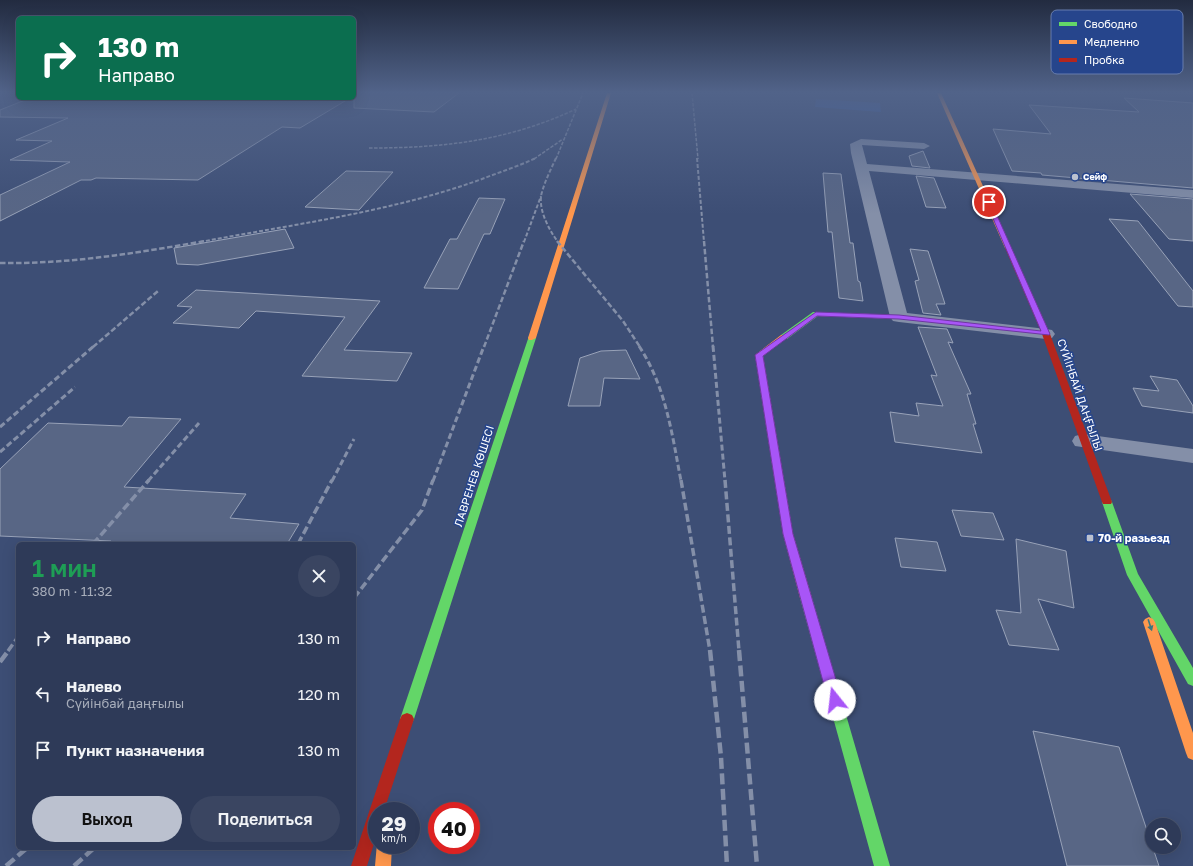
<!DOCTYPE html>
<html lang="ru">
<meta charset="utf-8">
<style>
:root{--surface:#2e3a58;--page:#3a4561;--text:#f1f3f6;--muted:#a7adba;--line:#49546e;--accent:#bbc1cf}
body{margin:0;font-family:"Golos Text",sans-serif;background:var(--page);color:var(--text);height:100vh;display:flex;flex-direction:column;font-size:15px;white-space:nowrap}
*{box-sizing:border-box;margin:0}
p{font-size:13px;color:var(--muted)}
.icon{flex:none;width:22px;height:22px;fill:none;stroke:currentColor;stroke-width:2;stroke-linecap:round;stroke-linejoin:round}
.map{position:relative;flex:1;overflow:hidden}
.drawer{position:absolute;left:16px;top:542px;width:340px;height:308px;display:flex;flex-direction:column;background:var(--surface);border-radius:6px;box-shadow:0 4px 16px #0002,0 0 0 1px var(--line)}
.drawer>*{flex:none}
.banner{position:absolute;left:16px;top:16px;width:340px;height:84px;border-radius:6px;box-shadow:0 4px 16px #0002,0 0 0 1px var(--line);background:#0b6e4f;color:#fff;overflow:hidden}
.tools{position:absolute;left:1145px;top:818px;display:grid;gap:8px}
.tools a{display:grid;place-items:center;width:36px;height:36px;border-radius:50%;background:var(--surface);box-shadow:0 4px 16px #0002,0 0 0 1px var(--line);font-size:20px}
.speed{position:absolute;left:368px;top:802px;display:flex;gap:8px;font-size:20px;font-weight:700;text-align:center}
.speed>*{display:grid;place-content:center;width:52px;height:52px;border-radius:50%;background:var(--surface);box-shadow:0 4px 16px #0002,0 0 0 1px var(--line);line-height:1}
.speed small{font-size:10px;font-weight:400}
.speed .limit{border:6px solid #d22;background:#fff;color:#111}
.pin{position:absolute;display:grid;place-items:center;width:34px;height:34px;color:#fff;margin:-17px;border:2px solid #fff;border-radius:50%;box-shadow:0 1px 4px #0007}
.me{position:absolute;width:44px;margin:-22px;rotate:344deg;stroke-linejoin:round;filter:drop-shadow(0 0 3px #0008)}
.turn{display:flex;align-items:center;gap:14px;height:84px;padding:0 16px;font-size:18px}
.turn .icon{width:52px;height:52px;stroke-width:2.5}
.turn b{display:block;font-size:28px;line-height:34px}
.round{display:grid;place-items:center;flex:none;width:42px;height:42px;border-radius:21px;background:var(--page)}
.overview{display:flex;align-items:center;justify-content:space-between;height:68px;padding:0 16px}
h1{font-size:24px;font-weight:600;line-height:30px;color:#1e9e55}
.cta{display:flex;gap:8px;margin-top:auto;padding:8px 16px}
.cta a{flex:1;height:46px;border-radius:24px;background:var(--accent);color:#111;font-size:16px;font-weight:600;line-height:46px;text-align:center}
.cta a+a{background:var(--page);color:var(--text)}
ul{padding:0;list-style:none}
li{display:flex;align-items:center;gap:12px;height:56px;padding:0 16px}
li div{flex:1}
li b{display:block;font-size:15px}
li em{font-style:normal}
.map>svg:first-child{display:block}
.green{fill:#3a5ca2}
.building{fill:#586685;stroke:#98a2b8}
.lines{fill:none;stroke-linecap:round;stroke-linejoin:round}
.street{fill:#848fa8;fill-rule:evenodd}
.fast{fill:#63d668;fill-rule:evenodd}
.slow{fill:#ff974d;fill-rule:evenodd}
.jam{fill:#b3261e;fill-rule:evenodd}
.rail-far5{stroke:#848fa8;stroke-width:1.5;stroke-dasharray:3.5 1.5;stroke-linecap:butt}
.rail-far4{stroke:#848fa8;stroke-width:2;stroke-dasharray:4 2;stroke-linecap:butt}
.rail-far3{stroke:#848fa8;stroke-width:2.5;stroke-dasharray:5.5 2.5;stroke-linecap:butt}
.rail-far2{stroke:#848fa8;stroke-width:3;stroke-dasharray:6 3;stroke-linecap:butt}
.rail-far1{stroke:#848fa8;stroke-width:3.5;stroke-dasharray:8 3.5;stroke-linecap:butt}
.rail{stroke:#848fa8;stroke-width:4.5;stroke-dasharray:11 4.5;stroke-linecap:butt}
.oneway{fill:#3b787f}
.route{fill:#a855f7;stroke:#6d37a1}
.poi-dot{fill:#bbc1cf;stroke:#26458c;stroke-width:1.5}
.labels{text-anchor:middle;stroke-width:3;stroke-linejoin:round;paint-order:stroke}
.far-poi-label{font-size:9px;font-weight:bold;fill:#fff;stroke:#26458c;text-anchor:start}
.street-label{font-size:11px;fill:#fff;stroke:#26458c}
.poi-label{font-size:11px;font-weight:bold;fill:#fff;stroke:#26458c;text-anchor:start}
.key{fill:#26458c;stroke:#677dae;stroke-width:1}
.key-label{font-size:11px;fill:#fff}
</style>
<div class="map">
<svg width="1193" height="866" viewBox="0 0 1193 866">
<rect width="100%" height="100%" fill="#3d4e75"/>
<path class="green" d="M816,99L880,103L881,112L815,107Z"/>
<path class="building" d="M354,93H459L434,112L354,108Z
M30,98H350L300,128L282,127L198,180L96,178L91,180H81L0,221V195L70,162L10,160L52,141L16,140L68,118L0,117V110Z
M1124,98L1193,103V188L1042,175L1041,173L1012,171L993,129L1051,134L1029,105L1139,112Z
M923,151L930,168L912,166L909,156Z
M346,171L393,172L359,210L305,207Z
M823,173L841,174L850,243H853L858,281L860,282L863,301L839,298L832,232H828Z
M916,176L934,178L946,208L926,207Z
M1130,194L1193,199V241L1169,239Z
M479,198L505,199L490,234H484L458,289L424,288L450,239H457Z
M1109,219L1138,221L1193,291V307L1178,306Z
M285,229L294,248L198,265L177,264L174,248Z
M910,249L928,251L945,304H936L941,315L923,313L915,281L919,280Z
M196,290L380,301L344,350L412,353L397,381L302,376L345,317L256,311L239,328L173,323L192,307L177,306Z
M918,327L947,329L953,343L948,342L971,394H967L976,424H973L982,453L895,442L890,412L919,416L916,403L943,406L931,375L937,376Z
M626,350L640,379L604,378L600,406H568L580,358L601,351Z
M1150,376L1177,380L1193,406V413L1142,406L1133,388L1159,391Z
M129,417L181,419L124,487L246,494L230,518L299,524L287,544H109L111,541L0,536V469L48,423L122,426Z
M952,510L993,513L1004,540L961,536Z
M895,538L937,542L946,571L901,567Z
M1016,539L1066,551L1074,608L1038,599L1059,650L1009,645L996,610L1021,613Z
M1033,731L1119,747L1159,866H1067Z"/>
<g class="lines">
<path class="street" d="M861,139L924,143L930,146L924,149L862,145L867,164L1193,190V198L869,171L907,313L1046,329L1052,330L1055,334L1052,338L1046,339L899,322L893,321L890,317L851,153L850,144Z
M1083,434L1193,449V463L1075,446L1072,441L1075,436Z"/>
<path class="fast" d="M813,312L899,315L903,317L899,319L818,316L787,339H781V335Z
M529,336H532L536,338L414,719L412,723L407,725L402,723L400,719Z
M1107,499L1111,500L1112,502L1138,574L1193,668V686L1188,684L1127,575L1102,502L1103,500Z
M806,593L810,595L812,598L890,866H874L800,598L802,595Z"/>
<path class="slow" d="M607,93H611L536,338L532,340H529L528,338Z
M937,93H941L1011,248L1010,249L1005,248Z
M781,335H787L788,337L763,356L793,534L812,598L810,601L806,603L802,601L800,598L783,534L755,355Z
M1149,617L1153,619L1155,622L1193,733V760L1188,758L1186,753L1143,622L1145,619Z
M377,843V845H392L391,866H375Z"/>
<path class="jam" d="M1008,246L1011,248L1050,334L1112,502L1111,504H1103L1102,502L1042,334L1005,248Z
M407,713L412,715L414,719L384,811H377V834L367,866H351L400,719L402,715Z"/>
<path class="rail-far5" d="M692,93L698,159
M369,148C443,148 508,141 576,109
M534,159L563,139
M556,159L583,93"/>
<path class="rail-far4" d="M556,158C551,169 545,181 542,192C537,208 549,230 558,242
M697,158L704,242
M200,242C295,224 391,212 482,179C500,172 519,166 536,158
M524,242L541,196"/>
<path class="rail-far3" d="M557,241L623,321L640,347
M704,241L713,347
M0,263C70,264 137,253 205,241
M93,347L158,291
M484,347L524,241"/>
<path class="rail-far2" d="M639,346C666,387 672,434 681,481
M713,346L725,481
M0,427L94,346
M0,452L75,387
M148,481L199,423
M332,481L354,439
M433,481L484,346"/>
<path class="rail-far1" d="M681,480L710,651
M725,480L739,651
M93,544L149,480
M298,544L332,480
M354,598L422,510L433,480
M8,651L18,637"/>
<path class="rail" d="M710,650L721,757L727,866
M739,650L757,866
M0,662L9,650
M6,866L27,848
M74,866L94,848"/>
</g>
<defs><path id="oneway-solid" d="M-6-.8H1V-3.2L6.5 0L1 3.2V.8H-6Z"/></defs>
<use class="oneway" href="#oneway-solid" transform="translate(1150 625) rotate(72)"/>
<linearGradient id="sky" x2="0" y2="1"><stop stop-color="#222b40"/><stop offset="0.43" stop-color="#516389"/><stop offset="1" stop-color="#516389" stop-opacity="0"/></linearGradient>
<rect width="1193" height="214" fill="url(#sky)"/>
<path class="route" d="M989,201L991,202L1050,334L1049,335L899,319L817,316L763,356L793,534L842,700L840,704L835,706L830,704L828,700L783,534L755,355L816,312L899,315L1041,331L986,202Z"/>
<g class="poi-dot">
<circle cx="1075" cy="177" r="4"/>
<rect x="1086" y="534" width="8" height="8" rx="2"/>
</g>
<g class="labels">
<g class="far-poi-label">
<text x="1083" y="180">Сейф</text>
</g>
<g class="street-label">
<text transform="translate(1080 395) rotate(71)" y="4">СҮЙІНБАЙ ДАҢҒЫЛЫ</text>
<text transform="translate(474 476) rotate(-72)" y="4">ЛАВРЕНЕВ КӨШЕСІ</text>
</g>
<g class="poi-label">
<text x="1098" y="542">70-й разьезд</text>
</g>
</g>
<rect x="1051" y="10" width="132" height="64" rx="6" class="key"/>
<rect x="1059" y="22" width="18" height="4" fill="#63d668"/>
<rect x="1059" y="40" width="18" height="4" fill="#ff974d"/>
<rect x="1059" y="58" width="18" height="4" fill="#b3261e"/>
<g class="key-label">
<text x="1084" y="28">Свободно</text>
<text x="1084" y="46">Медленно</text>
<text x="1084" y="64">Пробка</text>
</g>
</svg>
<div class="tools">
<a><svg class="icon" aria-label="search" viewBox="0 0 24 24"><circle cx="10" cy="10" r="6"/><path d="M15 15l6 6"/></svg></a>
</div>
<div class="speed"><div>29<small>km/h</small></div><div class="limit">40</div></div>
<div class="pin" style="left:989px;top:202px;background:#d93025"><svg class="icon" aria-label="arrive" viewBox="0 0 24 24"><path d="M6 21V4h12l-3 4 3 4H6"/></svg></div>
<svg class="me" style="left:835px;top:700px" viewBox="-20 -20 40 40"><circle r="19" fill="#fff"/><path d="M0-13L10 11 0 6-10 11z" fill="#a855f7"/></svg>
<div class="banner">
<div class="turn"><svg class="icon" aria-label="right" viewBox="0 0 24 24"><path d="M7 20v-9h11M14 6l5 5-5 5"/></svg><div><b>130 m</b>Направо</div></div>
</div>
<section class="drawer">
<div class="overview"><div><h1>1 мин</h1><p>380 m · 11:32</p></div><a class="round"><svg class="icon" aria-label="close" viewBox="0 0 24 24"><path d="M6 6l12 12M18 6L6 18"/></svg></a></div>
<ul>
<li><svg class="icon" aria-label="right" viewBox="0 0 24 24"><path d="M7 20v-9h11M14 6l5 5-5 5"/></svg><div><b>Направо</b></div><em>130 m</em></li>
<li><svg class="icon" aria-label="left" viewBox="0 0 24 24"><path d="M17 20v-9H6M10 6l-5 5 5 5"/></svg><div><b>Налево</b><p>Сүйінбай даңғылы</p></div><em>120 m</em></li>
<li><svg class="icon" aria-label="arrive" viewBox="0 0 24 24"><path d="M6 21V4h12l-3 4 3 4H6"/></svg><div><b>Пункт назначения</b></div><em>130 m</em></li>
</ul>
<div class="cta"><a>Выход</a><a>Поделиться</a></div>
</section>
</div>
